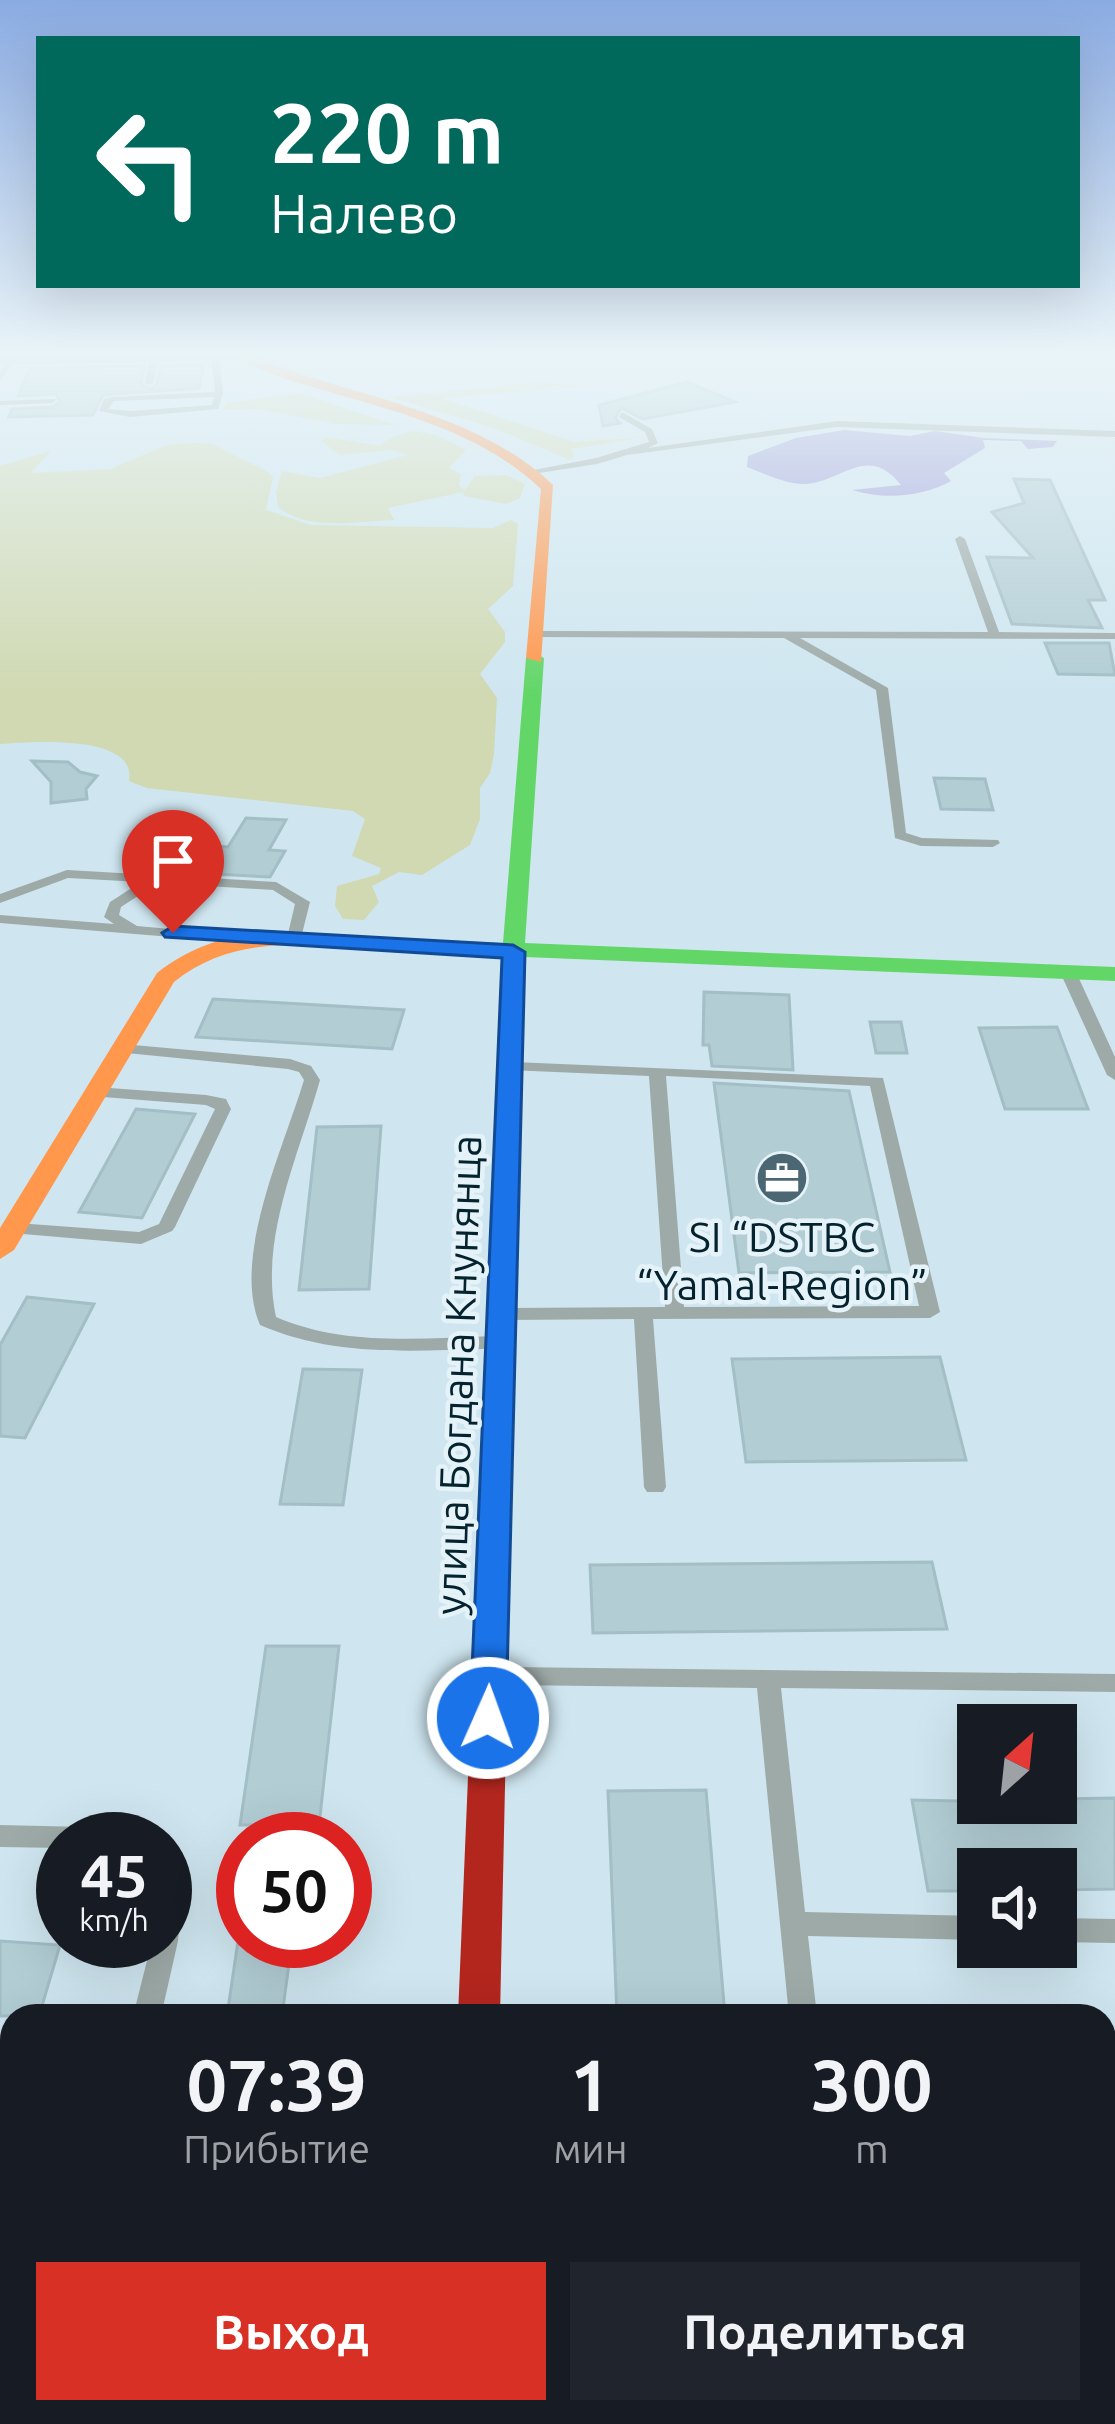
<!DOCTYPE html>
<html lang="ru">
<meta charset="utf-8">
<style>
:root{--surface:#171b24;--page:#20242c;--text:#f1f3f6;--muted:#9ea1a6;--accent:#d93025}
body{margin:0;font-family:Ubuntu,sans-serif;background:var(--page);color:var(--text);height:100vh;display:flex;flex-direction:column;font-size:45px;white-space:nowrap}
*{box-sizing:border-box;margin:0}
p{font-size:39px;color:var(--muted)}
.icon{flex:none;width:66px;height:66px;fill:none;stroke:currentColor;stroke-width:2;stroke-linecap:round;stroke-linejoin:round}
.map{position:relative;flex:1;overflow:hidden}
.details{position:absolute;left:0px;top:2004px;width:1116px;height:420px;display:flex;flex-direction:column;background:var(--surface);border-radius:36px 36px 0 0;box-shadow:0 12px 48px #0002}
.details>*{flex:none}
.guide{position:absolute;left:36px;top:36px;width:1044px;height:252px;border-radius:0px;box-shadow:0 12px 48px #0002;background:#00695c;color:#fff;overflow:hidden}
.needle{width:78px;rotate:27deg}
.buttons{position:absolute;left:957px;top:1704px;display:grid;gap:24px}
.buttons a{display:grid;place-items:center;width:120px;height:120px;border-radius:0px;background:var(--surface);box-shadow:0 12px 48px #0002;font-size:60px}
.speed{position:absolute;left:36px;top:1812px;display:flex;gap:24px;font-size:60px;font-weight:700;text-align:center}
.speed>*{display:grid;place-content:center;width:156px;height:156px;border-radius:50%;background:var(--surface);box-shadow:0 12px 48px #0002;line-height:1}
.speed small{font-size:30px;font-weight:400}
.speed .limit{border:18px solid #d22;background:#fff;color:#111}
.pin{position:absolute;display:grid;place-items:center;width:102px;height:102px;color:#fff;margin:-123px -51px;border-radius:50% 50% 50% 0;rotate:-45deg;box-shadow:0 0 12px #0007}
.pin .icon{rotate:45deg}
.me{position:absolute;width:132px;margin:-66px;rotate:2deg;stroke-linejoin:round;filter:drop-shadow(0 0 9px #0008)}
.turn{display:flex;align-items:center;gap:42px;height:252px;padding:0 36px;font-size:54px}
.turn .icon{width:156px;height:156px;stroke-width:2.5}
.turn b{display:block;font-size:84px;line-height:102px}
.eta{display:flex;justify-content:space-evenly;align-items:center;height:204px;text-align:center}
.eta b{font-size:72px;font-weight:700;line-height:84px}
.cta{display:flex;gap:24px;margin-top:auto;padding:24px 36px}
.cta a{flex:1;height:138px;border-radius:0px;background:var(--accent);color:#fff;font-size:48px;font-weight:700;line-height:138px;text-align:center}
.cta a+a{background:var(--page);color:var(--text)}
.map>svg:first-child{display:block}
.green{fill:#d0d9b2}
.water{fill:#9d9dd8}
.building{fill:#b2cdd4;stroke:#a3bec5;stroke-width:3}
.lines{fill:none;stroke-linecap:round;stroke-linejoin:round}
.lane{fill:#9eaaa8;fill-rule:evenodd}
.street{fill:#9eaaa8;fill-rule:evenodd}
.fast{fill:#63d668;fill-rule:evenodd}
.slow{fill:#ff974d;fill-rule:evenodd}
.jam{fill:#b3261e;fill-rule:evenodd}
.route{fill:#1a73e8;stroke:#114b97;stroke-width:3}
.labels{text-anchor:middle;stroke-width:9;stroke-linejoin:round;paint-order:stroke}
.poi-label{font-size:42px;fill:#04232f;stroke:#e5f3f9}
.street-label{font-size:42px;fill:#04232f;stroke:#e5f3f9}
</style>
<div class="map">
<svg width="1115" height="2424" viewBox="0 0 1115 2424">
<rect width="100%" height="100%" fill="#cfe6f0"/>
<path class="green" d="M536,383L592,386L440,398L575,442L644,437L572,449L574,457L570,460L497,429L389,397Z
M300,393L395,425L335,424L259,409L222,410L227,403Z
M413,431L436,435L466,450L449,468L461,474L459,486L465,490L475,476L506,475L525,484L520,498L506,504L464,496L463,492L388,508L394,520C357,521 310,532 278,507L276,492L282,471L320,478L408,455L392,450L340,455L321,441L326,437L381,446L388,439Z
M197,443L212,444L265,470L273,477L266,510L311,525L493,528L511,520L518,524L513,586L488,609L505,632V642L480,674L497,698L494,754L490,773L480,788V819L470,845L422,875L399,872L372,886L379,902L364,920L343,919L335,906L337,886L379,874L381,868L352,856L365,819L353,811L147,788L129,781C138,733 29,742 0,744V466L51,451L31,473L110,469L167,445Z"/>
<path class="water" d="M844,430L910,436L935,431L984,438L1057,441L1053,447L1028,449L1021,441L983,440L985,448L944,473L951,481C922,497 884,500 852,490L901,485C870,446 847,476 813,483C793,488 765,474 747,467L748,456L796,438Z"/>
<path class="building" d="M203,365L200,388L103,395L93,415L9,417L12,409L53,407L60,402L56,394L18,396L30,369L144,366L141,385L151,389L157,384L161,366Z
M687,382L735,402L643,419L621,408L615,418L620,423L603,426L599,405Z
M1014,479L1050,480L1105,600H1088L1102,628L1012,624L987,557L1033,558L992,512L1024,503Z
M1045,643H1109L1115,675L1058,674Z
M32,761L68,762L80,772L97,776L86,789L87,799L51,803V782Z
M934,778L985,779L993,810L941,809Z
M246,818L286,820L269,850L285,851L270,877L194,873L211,846L228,847Z
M704,992L789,995L793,1070L712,1066L709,1045H703Z
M213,999L404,1010L392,1049L196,1037Z
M870,1022H901L907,1053H876Z
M1057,1027L1088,1109H1005L979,1028Z
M714,1083L849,1091L890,1272L739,1273Z
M136,1109L195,1114L142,1218L79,1212Z
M381,1126L369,1289L299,1290L317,1127Z
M27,1297L94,1304L25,1438L0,1436V1345Z
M940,1357L966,1460L746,1462L732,1359Z
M303,1369L362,1370L343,1505L280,1504Z
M932,1562L947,1629L593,1633L590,1565Z
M266,1646H339L319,1825H240Z
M706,1790L725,2016H617L608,1791Z
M1115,1798V1889L1056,1890V1869H978V1891H928L912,1800L1056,1803V1799Z
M0,1941L60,1945L39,2016H0Z
M238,1941H292L282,2016H227Z"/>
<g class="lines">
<path class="lane" d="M151,354H159L153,383L149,385L145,383Z
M211,355H219L223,394L218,409L130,417L99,411L104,399L113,397L215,392ZM214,397L212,405L130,411L108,409L114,401Z
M8,358L15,360L0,381V372Z
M56,399L53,403L0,405V401Z
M622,412L652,429L658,443L648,448L837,421L1115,431V437L837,427L627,455L597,464L539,473L534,470L596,458L649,442L645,432L619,417Z
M960,536L965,539L999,632L1115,633V639L800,638L888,688L906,833L922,838L998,840L1000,843L993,847L921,846L895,838L876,690L784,638L536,637L530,634L536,631L988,632L955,539Z
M67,870L276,882L310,902L300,942L293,946L286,942L295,904L273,890L158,883L121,907L119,915L137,926L238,935L240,938L233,942L0,923V915L114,924L104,917L110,902L141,882L68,878L0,903V894Z
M1068,967L1076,972L1115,1057V1080L1107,1075L1060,972Z
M122,1044L290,1059L311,1066L320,1080C299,1155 259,1238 276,1317C345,1347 423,1338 496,1336L503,1337L506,1342L503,1347C485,1350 465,1349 446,1350C382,1352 320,1351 260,1325C231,1258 284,1147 304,1080L299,1072L288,1069L116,1052L114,1049L116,1046Z
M514,1062L883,1078L940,1312L930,1318L653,1319L666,1487L663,1492H647L644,1487L634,1319L507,1320L497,1314L507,1308L665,1307L649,1076L508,1070L506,1067ZM666,1076L870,1086L919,1306L684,1307Z
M96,1087L206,1095L226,1099L231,1109L175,1227L172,1231L141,1244L11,1233L8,1229L17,1223L139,1232L159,1224L215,1109L206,1105L90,1096L88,1092L90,1088Z
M502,1667L1115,1674V1692L781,1688L805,1912L978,1916V1940L808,1936L817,2016H789L757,1688L502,1685L494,1683L490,1676L494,1669Z
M0,1825L128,1828L137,1831L141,1839H63V1848L0,1847Z
M165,1850L174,1853L185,1868L178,1941L161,2016H133L152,1941H165Z
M1056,1918L1115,1919V1943L1056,1942Z
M12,2200V2238L0,2244V2206Z
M965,2412H997L999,2424H967Z"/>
<path class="street" d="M279,354L271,359L0,365V355Z"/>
<path class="fast" d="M535,653L544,658L525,943L1115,967V981L525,957L513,1419L509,1426H487L483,1419L502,956L397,952L386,945L397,938L503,943L526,658Z"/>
<path class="slow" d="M231,354H247C348,397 470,407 553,485L541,662L526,658L541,489C480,431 397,412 319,389C290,380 256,371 231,354Z
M274,931L397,938L408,945L397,952C319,947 239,929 174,982L14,1250L0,1259V1228L157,973C193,945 229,935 274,931Z"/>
<path class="jam" d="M498,1408L509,1412L513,1419L500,2016H458L483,1419L487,1412Z
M442,2412H490V2424H442Z"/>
</g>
<linearGradient id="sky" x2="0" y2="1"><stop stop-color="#8aabe2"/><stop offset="0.51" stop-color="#e9f4f8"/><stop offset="1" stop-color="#e9f4f8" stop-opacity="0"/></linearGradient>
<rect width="1115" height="693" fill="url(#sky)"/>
<path class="route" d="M173,926L513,945L525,952L506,1718L501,1728L488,1733L475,1728L470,1718L502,958L165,937L162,933Z"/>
<defs>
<g id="office-disc" transform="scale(2.7)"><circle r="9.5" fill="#4b6773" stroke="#e5f3f9"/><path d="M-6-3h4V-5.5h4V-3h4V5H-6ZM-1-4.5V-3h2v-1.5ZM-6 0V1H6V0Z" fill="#fff"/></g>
</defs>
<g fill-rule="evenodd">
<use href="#office-disc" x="782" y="1178"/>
</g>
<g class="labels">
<g class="poi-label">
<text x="782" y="1252">SI “DSTBC<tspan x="782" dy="48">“Yamal-Region”</tspan></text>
</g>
<g class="street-label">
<text transform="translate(458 1375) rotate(-88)" y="15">улица Богдана Кнунянца</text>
</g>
</g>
</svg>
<div class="buttons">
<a><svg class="needle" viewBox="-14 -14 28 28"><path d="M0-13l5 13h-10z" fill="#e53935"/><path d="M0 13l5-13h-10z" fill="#9ea1a6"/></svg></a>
<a><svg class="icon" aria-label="sound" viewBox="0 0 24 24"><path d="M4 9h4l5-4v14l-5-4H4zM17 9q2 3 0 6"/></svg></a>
</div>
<div class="speed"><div>45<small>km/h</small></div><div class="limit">50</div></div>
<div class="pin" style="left:173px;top:933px;background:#d93025"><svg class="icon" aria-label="arrive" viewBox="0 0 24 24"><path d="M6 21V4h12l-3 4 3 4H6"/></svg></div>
<svg class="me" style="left:488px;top:1718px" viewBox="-20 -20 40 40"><circle r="17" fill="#1a73e8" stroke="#fff" stroke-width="3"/><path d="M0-11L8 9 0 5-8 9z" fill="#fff"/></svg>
<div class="guide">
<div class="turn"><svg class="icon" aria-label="left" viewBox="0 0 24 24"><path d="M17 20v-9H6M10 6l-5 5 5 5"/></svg><div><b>220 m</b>Налево</div></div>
</div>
<section class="details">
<div class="eta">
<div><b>07:39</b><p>Прибытие</p></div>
<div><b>1</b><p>мин</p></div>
<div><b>300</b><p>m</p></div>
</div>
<div class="cta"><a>Выход</a><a>Поделиться</a></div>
</section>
</div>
